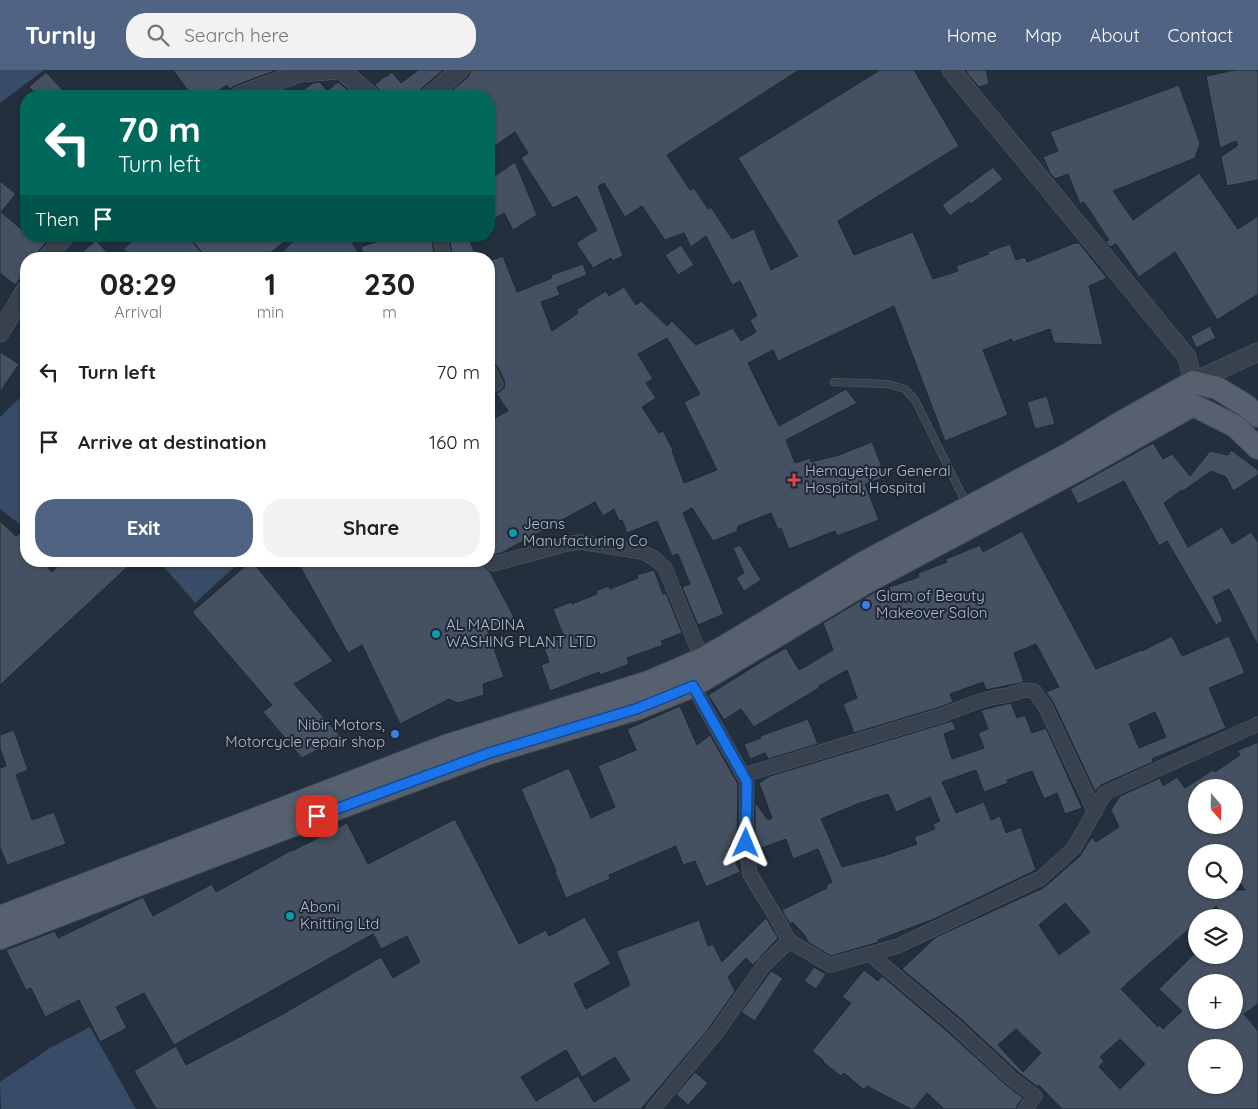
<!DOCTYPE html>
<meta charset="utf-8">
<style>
:root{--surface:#fff;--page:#f2f2f2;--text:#202124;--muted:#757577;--accent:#506383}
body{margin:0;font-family:Quicksand,sans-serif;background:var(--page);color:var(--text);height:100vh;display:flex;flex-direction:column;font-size:19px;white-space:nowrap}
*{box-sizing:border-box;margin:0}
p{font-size:16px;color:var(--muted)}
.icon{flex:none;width:28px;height:28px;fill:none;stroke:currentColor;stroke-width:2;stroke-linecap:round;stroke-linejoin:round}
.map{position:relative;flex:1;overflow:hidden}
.details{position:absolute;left:20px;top:182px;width:475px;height:315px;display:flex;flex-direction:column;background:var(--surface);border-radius:20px;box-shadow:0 1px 4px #0004}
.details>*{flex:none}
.guide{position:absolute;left:20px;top:20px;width:475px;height:152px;border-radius:20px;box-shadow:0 1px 4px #0004;background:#00695c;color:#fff;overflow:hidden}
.needle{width:32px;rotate:160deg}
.controls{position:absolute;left:1188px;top:709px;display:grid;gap:10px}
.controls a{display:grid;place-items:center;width:55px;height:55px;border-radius:50%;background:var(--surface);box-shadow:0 1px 4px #0004;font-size:25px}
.pin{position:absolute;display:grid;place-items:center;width:42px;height:42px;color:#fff;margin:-21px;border-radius:10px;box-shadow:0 2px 8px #0006}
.me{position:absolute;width:55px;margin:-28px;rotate:1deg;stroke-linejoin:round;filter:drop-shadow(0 0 4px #0008)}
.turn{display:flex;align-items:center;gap:18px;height:105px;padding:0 15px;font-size:22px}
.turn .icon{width:65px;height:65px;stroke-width:2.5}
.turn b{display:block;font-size:35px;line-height:42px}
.then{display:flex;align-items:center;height:48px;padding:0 15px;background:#0003;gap:10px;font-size:19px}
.eta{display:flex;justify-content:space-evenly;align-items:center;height:85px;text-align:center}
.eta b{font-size:30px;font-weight:800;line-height:35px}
.primary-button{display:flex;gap:10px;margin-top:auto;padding:10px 15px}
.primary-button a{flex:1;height:58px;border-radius:20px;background:var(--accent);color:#fff;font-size:20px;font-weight:800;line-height:58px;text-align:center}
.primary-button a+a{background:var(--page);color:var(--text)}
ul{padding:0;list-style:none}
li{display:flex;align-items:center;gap:15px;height:70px;padding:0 15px}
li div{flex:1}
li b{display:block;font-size:19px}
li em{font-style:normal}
header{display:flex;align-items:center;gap:30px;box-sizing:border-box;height:70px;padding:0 25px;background:var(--accent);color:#fff}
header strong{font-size:24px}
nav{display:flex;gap:28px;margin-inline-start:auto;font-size:18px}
.search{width:350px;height:45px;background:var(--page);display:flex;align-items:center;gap:12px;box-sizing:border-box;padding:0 18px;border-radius:20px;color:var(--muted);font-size:19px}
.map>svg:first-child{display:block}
.water{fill:#394c67}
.building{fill:#455162;stroke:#1f2835;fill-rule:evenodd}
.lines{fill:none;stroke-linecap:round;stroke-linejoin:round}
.service-casing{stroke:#565f6c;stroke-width:8}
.minor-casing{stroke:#565f6c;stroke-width:15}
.tertiary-casing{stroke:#565f6c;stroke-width:19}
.primary-casing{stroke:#414a57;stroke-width:24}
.service{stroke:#38414e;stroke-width:7}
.minor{stroke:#38414e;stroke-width:14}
.tertiary{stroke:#38414e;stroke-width:18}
.primary{stroke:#56606e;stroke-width:22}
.route-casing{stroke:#114b97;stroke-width:12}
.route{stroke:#1a73e8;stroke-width:9}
.health-dot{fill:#e0444e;stroke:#1d2633;stroke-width:2}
.culture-dot{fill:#0f9aa8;stroke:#1d2633;stroke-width:2}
.shop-dot{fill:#3f7fe0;stroke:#1d2633;stroke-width:2}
.labels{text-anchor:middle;stroke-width:4;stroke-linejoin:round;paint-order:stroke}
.poi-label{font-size:15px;fill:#b4bcc9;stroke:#1d2633;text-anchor:start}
</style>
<header>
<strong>Turnly</strong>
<div class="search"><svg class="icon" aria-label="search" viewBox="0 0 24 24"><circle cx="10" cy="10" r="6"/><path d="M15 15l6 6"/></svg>Search here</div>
<nav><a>Home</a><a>Map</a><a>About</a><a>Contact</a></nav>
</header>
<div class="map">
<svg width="1258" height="1039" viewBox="0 0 1258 1039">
<rect width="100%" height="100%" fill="#242f3e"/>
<path class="water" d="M0,0H44L0,33Z
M139,166H188L205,189H133L124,179Z
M299,166H348L361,189H285L281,184Z
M26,322V459L0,439V347Z
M159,491H241L195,533Z
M90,957L136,1039H1L0,1012L50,978Z"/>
<path class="building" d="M173,0H277L234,16L230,19L227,15L211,26H192Z
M418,0H443L422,18L419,22V26H381V22L375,15L385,6L386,7L392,2L401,13Z
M470,0H799L667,85L690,120L694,118L708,139L711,137L732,169L754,159L771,200L798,186L738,88L880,0H914L959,76L838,151L854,185L913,162L933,209L958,201L956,196L989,184L987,182L1010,174L1016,190L1025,187L1027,192L1075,173H1079L1107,208L1089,216L1103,275L1054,273L1050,259L1013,272L1012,269L983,280L1008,345L945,371L894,236L778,291L773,280L748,293L779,356L846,319L857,333L786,370L795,393L810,388L811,392L839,385L872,372L886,407L865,414L879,450L837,466L835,461L789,479L781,458L778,460L771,443L738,456L739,457L737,458L738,461L713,471L692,438L683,443L724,544L698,555L682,517L690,514L678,484L672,486L657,451L627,463L622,450L619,451L614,439L603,446L595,432L503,482L489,487V351L508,341L496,323L500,322L504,318L505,314L504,310L497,296L493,292L489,291V191L503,186L517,222L552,208L551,205L583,194L587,205L557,217L560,225L541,232L552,261L578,243L576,240L596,227L606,221L609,226L624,217L636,235L641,231L667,256L672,251L696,275L733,258L741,271L756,262L750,250L757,246L740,211L732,215L706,166L691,177L684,163L665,170L642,136L625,147L604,113L598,116L623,186L612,191L611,188L593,198L576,173L597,160L577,126L553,138L521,88L528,83L515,62L489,80V26H445L467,8L470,4ZM667,268L700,324L684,332L717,400L684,413L672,381L673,380L663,361L659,363L642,337L656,328L646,313L653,309L638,284Z
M966,0H986L989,14L979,17L967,3Z
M1235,0H1258V110L1227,116L1221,87L1238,75L1236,71L1220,78L1206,6Z
M46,2L68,26H38L29,17Z
M320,12L327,21L338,12L355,26H295L313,13Z
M1179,15L1200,73L1195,88L1113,121L1133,150L1199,103L1238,159L1258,146V224L1217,250L1175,182L1139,207L1116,174L1110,177L1105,171L1109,170L1084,132L1080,134L1068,104L1055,109L1050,103L1043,87L1058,81L1050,62Z
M515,92L537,145L513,160L504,143L489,152V110Z
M993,97L1003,109L971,134L969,132L950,146L942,135Z
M0,111L16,124L1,142L26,163V166H39L46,172L38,182L36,189H26V201L15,215L0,203Z
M189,166H292L270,183L274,189H207Z
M378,166H431L435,189H365L361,177L379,171Z
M449,166H468L477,189H453Z
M96,170L113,189H75Z
M681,175L694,195L678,205L665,185Z
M1210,256L1216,268L1196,278L1191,266Z
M0,282L19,294L0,322Z
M1047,326L1055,354L1035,359L1027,332Z
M1153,373L1163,389L1172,384L1190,406L1210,381L1228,385L1231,380L1258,400V405L1233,421L1226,407L1211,401L1183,421L1182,420L1164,433L1188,477L1222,457L1232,474L1251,462L1258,472V576L1229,519L1213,527L1223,551L1216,555L1167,471L1159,476L1124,411L1078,434L1070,419Z
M0,451L16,466L26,459V491H42L52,502L63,491H134L0,615Z
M1022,461L1096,599L1142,580V581L1172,566L1182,586L1229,566L1245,603L1209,618L1226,658L1152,689L1153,692L1101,715L1095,721L1053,632L1046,622L1059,617L1036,574L1014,583L1024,612L986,620L983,612L950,624L953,632L940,637L854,663L843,634L857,628L847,600L819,616V618L754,657L741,639L724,650L708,625L766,589L786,578L799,600L808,595L833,580L823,553L875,522L919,507L918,503L947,492L946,489L980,475L983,482ZM1155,642L1166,667L1139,678L1129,654Z
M740,475L761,510L744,521L736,508L744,503L733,478Z
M251,491H252L333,591L294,614L343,669L324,677H323L302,688L263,642L272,635L192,542Z
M297,491H485V497L487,500L490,502L515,549L487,559L504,607L483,614L484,625L458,633L449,629L400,654L362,575L348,583Z
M654,500L663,524L666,523L682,563L661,571L663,575L627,588L629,594L600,605L599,602L550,621L541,595L549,592L543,575L564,567L553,539L571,532L572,534L597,524L596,521L609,516L610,519L638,508L637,505Z
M1011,633L1017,648L1025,645L1032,663L1046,658L1082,738L1065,744L1057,723L1044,729L1032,701L1007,710L1008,713L984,722L976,700L942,712L956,743L984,732L991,750L1000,746L1006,763L1021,757L1036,800L934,849L878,870L879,872L831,886L808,872L804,864L792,852L790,854L782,840L827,818L826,815L832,812L818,779L793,789L786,769L759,779L755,768V732L768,750L772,748L759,713L770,706L952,651L956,659L944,664L952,689L984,678L978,663L988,659L981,640ZM888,724L896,742L930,727L940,751L933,754L935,759L914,767L917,774L883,786L842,797L821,749L857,734Z
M680,636L697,675L710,665L738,714L737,773L729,776L740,802L706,817L695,791L683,795L676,776L609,805L610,809L566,828L555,802L556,801L521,719L569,698L591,748L615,737L598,696L636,680L627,659Z
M808,649L818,674L768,689L765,683L750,689L744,674L761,668L760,666Z
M14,660L28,700L16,705L32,750L54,742L66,774L7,795L0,777V698L6,696L0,678V665Z
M1258,672V934L1244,944L1258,961V1039H1062L1039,1015L1038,1017L1018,1002L960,948L902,899L936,867L1043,818L1047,815L1080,786L1092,767L1096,772L1119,757L1111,740L1120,726L1160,708L1163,716L1177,707L1185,718L1213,700L1215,702L1240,685L1237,681ZM1196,718H1234V755H1196ZM1196,782H1234V805L1245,820H1196ZM1065,833L1090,862L1059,885L1039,855ZM1216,836L1226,848H1234V885H1193L1159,919L1182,941L1163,959L1159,955L1158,957L1121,919L1126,915V914L1196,853V848H1203ZM1196,912H1234V950H1196ZM1016,959L1041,983L1023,1002L998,975ZM1120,969L1145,994L1120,1019L1099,997L1104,991L1100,987ZM1196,978H1234V1015H1196Z
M455,749L519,874L546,860L549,866L585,847L611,894L574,914L586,939L630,915L616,881L699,850L708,876L713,874L722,892L766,848L778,868L753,895L746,888L728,907L735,921L707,961L641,1039H156L134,1001L176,976L186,995L283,944L381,887L393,908L420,892L407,866L381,879L373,864L174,975L144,923L116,937L127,958L100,972L79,930L45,947L31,918L26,920L6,880L55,861L58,868L143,827L153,846L212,814L216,822L292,780V781L347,753L368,794ZM566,980L582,1007L615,987L630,1010L594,1032L578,1006L536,1031L521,1007Z
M814,897L826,904L816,919L804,911Z
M864,900L878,911L882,906L948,962L1006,1015L1023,1028L1018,1034L1016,1039H944L927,1023L914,1039H911L867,1016L864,1020L844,1003L841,1006L823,992L824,991L812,981L851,933L842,927Z
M771,901L783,908L755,951L741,942Z
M695,1002L708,1013L688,1035L676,1024Z"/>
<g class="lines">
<g class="service-casing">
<path id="service" d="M834,312L888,314L905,319L915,330L967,435"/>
</g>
<g class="minor-casing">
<path id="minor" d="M440,166L444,189
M489,300L496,314
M493,494L567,474L580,472L642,482L654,488L665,498L702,589
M693,616L747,712L746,773L750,804L779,852L789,871
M744,705L943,645C960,638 977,631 995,627C1000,626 1006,626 1011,624C1023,621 1020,619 1034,621L1045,636L1095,742
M870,884L954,955L1012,1009L1035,1026L1025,1039
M653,1039L716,963L764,895L789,871L830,895L898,876L1041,808L1074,778L1105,723L1258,654"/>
</g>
<g class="tertiary-casing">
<path id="tertiary" d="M341,0L371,26
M951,0L1187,287L1193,312L1258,282
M238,26L299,3L337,0
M429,26L460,0
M46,189L65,166
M0,263L26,219"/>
</g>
<g class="primary-casing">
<path id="primary" d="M1193,335L1235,356L1258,378
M0,847L446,676L649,612L702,589L727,575L865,492L1069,384L1120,353L1193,312L1217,318L1245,335L1258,346
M0,868L317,746L453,696L489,683L636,639L693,616L865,513L1085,396L1193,335"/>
</g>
<use href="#service" class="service"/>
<use href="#minor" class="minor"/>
<use href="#tertiary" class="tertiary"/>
<use href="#primary" class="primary"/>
</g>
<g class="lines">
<g class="route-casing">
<path id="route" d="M317,746L489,683L636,639L693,616L747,712L746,773"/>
</g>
<use href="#route" class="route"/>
</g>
<path class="health-dot" d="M791.5 402.5h5v5h5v5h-5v5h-5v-5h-5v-5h5z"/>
<g class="culture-dot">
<circle cx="513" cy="463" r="5"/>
<circle cx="436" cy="564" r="5"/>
<circle cx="290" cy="846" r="5"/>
</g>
<g class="shop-dot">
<circle cx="866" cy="535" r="5"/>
<circle cx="395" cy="664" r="5"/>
</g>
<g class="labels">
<g class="poi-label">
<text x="805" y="406">Hemayetpur General<tspan x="805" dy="17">Hospital, Hospital</tspan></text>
<text x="523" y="459">Jeans<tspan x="523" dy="17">Manufacturing Co</tspan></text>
<text x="876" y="531">Glam of Beauty<tspan x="876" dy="17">Makeover Salon</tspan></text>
<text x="446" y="560">AL MADINA<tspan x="446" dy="17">WASHING PLANT LTD</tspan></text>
<text x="385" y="660" text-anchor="end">Nibir Motors,<tspan x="385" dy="17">Motorcycle repair shop</tspan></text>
<text x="300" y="842">Aboni<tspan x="300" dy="17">Knitting Ltd</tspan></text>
</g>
</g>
</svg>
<div class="controls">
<a><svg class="needle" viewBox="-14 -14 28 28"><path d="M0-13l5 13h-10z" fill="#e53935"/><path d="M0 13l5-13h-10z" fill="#757577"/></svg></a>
<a><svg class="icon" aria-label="search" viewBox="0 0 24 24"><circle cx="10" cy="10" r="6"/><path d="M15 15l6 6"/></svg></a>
<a><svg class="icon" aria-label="layers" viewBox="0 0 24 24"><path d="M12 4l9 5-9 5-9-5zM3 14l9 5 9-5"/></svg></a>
<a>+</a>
<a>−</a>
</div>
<div class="pin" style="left:317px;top:746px;background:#d93025"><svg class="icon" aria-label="arrive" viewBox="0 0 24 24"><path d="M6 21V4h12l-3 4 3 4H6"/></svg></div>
<svg class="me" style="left:746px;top:773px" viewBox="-20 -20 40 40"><path d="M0-17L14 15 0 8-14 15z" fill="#1a73e8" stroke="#fff" stroke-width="4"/></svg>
<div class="guide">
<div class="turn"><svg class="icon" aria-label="left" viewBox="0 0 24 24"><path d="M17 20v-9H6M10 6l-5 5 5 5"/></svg><div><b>70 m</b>Turn left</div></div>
<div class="then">Then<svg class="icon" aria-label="arrive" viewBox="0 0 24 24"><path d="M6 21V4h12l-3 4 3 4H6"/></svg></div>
</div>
<section class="details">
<div class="eta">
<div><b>08:29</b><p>Arrival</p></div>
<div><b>1</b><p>min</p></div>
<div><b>230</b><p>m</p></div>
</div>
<ul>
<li><svg class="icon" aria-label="left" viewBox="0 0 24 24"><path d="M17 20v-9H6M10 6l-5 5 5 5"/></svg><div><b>Turn left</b></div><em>70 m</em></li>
<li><svg class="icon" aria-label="arrive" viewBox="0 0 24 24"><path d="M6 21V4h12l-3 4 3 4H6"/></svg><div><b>Arrive at destination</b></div><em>160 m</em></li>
</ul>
<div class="primary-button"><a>Exit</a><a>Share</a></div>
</section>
</div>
